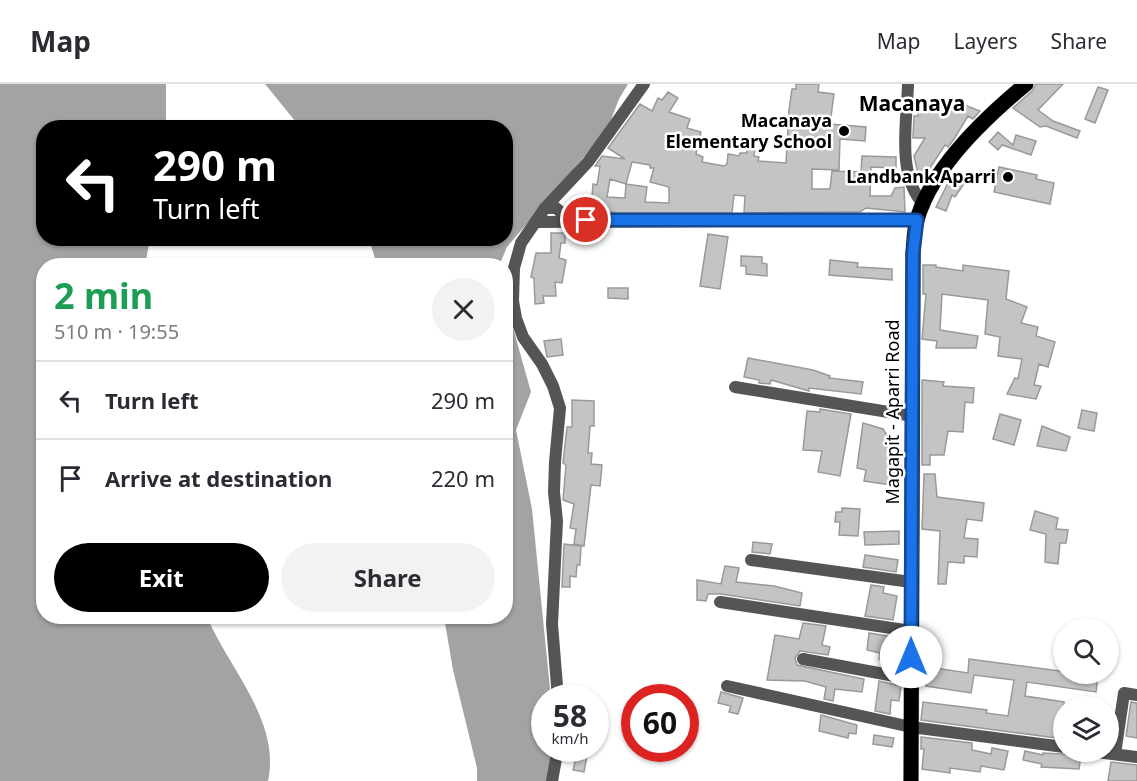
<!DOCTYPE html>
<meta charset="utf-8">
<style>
:root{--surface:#fff;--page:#f2f2f3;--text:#2b2b33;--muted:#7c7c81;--line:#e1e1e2;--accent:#000}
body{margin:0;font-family:"Noto Sans",sans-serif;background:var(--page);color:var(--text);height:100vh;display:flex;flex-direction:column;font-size:22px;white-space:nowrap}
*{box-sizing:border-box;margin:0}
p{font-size:20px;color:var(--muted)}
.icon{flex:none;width:33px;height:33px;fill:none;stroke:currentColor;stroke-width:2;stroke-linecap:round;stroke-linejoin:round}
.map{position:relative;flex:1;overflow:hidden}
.details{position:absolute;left:36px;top:174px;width:477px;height:366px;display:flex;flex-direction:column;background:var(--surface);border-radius:24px;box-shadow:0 2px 4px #0004}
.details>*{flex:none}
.top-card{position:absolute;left:36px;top:36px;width:477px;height:126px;border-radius:24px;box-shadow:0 2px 4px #0004;background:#000;color:#fff;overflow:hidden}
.fabs{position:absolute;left:1053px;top:534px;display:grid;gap:12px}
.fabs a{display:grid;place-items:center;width:66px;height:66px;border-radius:50%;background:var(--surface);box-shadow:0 2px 4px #0004;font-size:30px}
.speed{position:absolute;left:531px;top:600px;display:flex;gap:12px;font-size:30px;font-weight:700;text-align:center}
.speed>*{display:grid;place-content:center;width:78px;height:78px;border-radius:50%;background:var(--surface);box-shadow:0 2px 4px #0004;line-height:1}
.speed small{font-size:15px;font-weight:400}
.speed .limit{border:9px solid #d22;background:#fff;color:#111}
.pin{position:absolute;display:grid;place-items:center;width:51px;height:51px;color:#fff;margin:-26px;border:3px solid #fff;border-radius:50%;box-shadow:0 2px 6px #0007}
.me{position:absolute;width:66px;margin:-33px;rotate:0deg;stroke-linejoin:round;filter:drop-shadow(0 0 4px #0008)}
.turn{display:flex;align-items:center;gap:21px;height:126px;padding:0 18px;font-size:27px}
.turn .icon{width:78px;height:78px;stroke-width:2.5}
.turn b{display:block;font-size:42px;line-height:51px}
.round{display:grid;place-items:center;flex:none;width:63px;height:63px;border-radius:32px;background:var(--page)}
.overview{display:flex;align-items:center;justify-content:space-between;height:102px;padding:0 18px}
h1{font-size:36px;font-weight:700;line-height:45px;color:#1e9e55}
.cta{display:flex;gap:12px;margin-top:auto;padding:12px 18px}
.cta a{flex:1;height:69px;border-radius:36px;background:var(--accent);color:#fff;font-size:24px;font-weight:700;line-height:69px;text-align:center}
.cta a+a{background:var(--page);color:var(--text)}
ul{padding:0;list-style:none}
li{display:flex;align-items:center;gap:18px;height:78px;padding:0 18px;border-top:2px solid var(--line)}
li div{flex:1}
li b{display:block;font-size:22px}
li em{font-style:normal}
header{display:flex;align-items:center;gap:36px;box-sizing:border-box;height:84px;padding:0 30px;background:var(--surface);border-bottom:2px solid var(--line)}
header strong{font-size:28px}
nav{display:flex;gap:33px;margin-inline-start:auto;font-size:21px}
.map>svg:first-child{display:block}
.water{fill:#a3a3a3}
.building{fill:#c4c4c4;stroke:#999;stroke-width:1.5;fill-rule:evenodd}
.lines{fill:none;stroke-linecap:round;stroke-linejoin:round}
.major-casing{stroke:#dbdbdb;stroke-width:16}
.minor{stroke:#555;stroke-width:12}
.major{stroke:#000;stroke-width:15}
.route-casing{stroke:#114b97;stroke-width:15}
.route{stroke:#1a73e8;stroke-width:10}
.poi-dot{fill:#000;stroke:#fff;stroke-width:2}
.labels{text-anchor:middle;stroke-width:5;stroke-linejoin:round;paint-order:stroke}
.poi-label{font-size:18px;font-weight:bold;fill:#000;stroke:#fff;text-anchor:end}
.street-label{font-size:18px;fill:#000;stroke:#fff}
.quarter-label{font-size:21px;font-weight:bold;fill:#000;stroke:#fff}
</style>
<header>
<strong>Map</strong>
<nav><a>Map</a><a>Layers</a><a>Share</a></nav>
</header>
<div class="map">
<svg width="1137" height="697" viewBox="0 0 1137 697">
<rect width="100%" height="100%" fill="#fff"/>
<path class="water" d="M0,0H166V43L44,44V154L150,155L145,181L44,182V532L207,533C229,585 281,637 268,697H0Z
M265,0H628L619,15L607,46L507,163L499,182L377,181L369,155L506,154V44L300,43Z
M506,219L531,308L516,346L532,425L550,605L551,613L544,614V664L551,665L548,697H477V684L453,586L444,533L506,532Z"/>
<path class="building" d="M796,0H819L818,8L834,10L830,40L866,43L865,57L840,55L839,86L812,85V105H830L832,87L861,88L862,72L896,73V84L871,83L870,112H891L895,104L904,103L905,128L866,124L860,128H848L744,129L745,112L734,111L732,129H618L591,125L593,100L597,101L600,82H595L602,72L625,75L608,64L640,20L652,27L658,14L662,16L668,8L678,14L669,28L690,35L687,44L701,48L696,70L703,73L702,78L724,82L727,80L728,70L739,72L740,69H747V64L755,65L754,72L759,73L758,77L786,79L789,26L792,5H796ZM632,78L650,81V84H654L650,98L669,103V119L645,118L647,103L626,100L625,114L607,113L610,95L626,100Z
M1036,0H1063L1038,26L1053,37L1080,47L1077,54L1046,42L1040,43L1013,24L1032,7Z
M1098,3L1108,6L1095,39L1085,35Z
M933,15L962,20L980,27L973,35L968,32L954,55L948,63L945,61L920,99L914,72L925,54H913L914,32H918V22H932Z
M998,48L1013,61L1016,51L1036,57L1031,71L1002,61L998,66L989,58Z
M999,83L1037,91L1036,95L1054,99L1050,120L994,108Z
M950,95L963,101L955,113L952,111L946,127L936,123Z
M551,149H565V159H561L559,174L566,176L562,199L555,198L556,212H543L544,219L535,220L534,194L531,193L536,169H551Z
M708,150L728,153L720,205L700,202Z
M741,172L762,173V179L767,180V192L746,190V182H741Z
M830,176L858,179L857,183L892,185V196L829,191Z
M923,181H936V183L963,187V181L1009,187L1006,215L1027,223L1021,239L1038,243L1036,252L1055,258L1048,283L1039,280L1034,301L1041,302L1036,315L1007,310L1015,294L1018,295L1022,275L998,272L1000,253L985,250L988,216L942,210L940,246L978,252L976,264H936L937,257L922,255L926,210H923Z
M608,204H628V215L608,214Z
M561,255L563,271L547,273L544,257Z
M748,274L813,286L830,292L829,294L863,298L861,310L809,304V307L771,296L770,300L759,299V296L744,293Z
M922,296L944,298L943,302L974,304L973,319L965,318L963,348L948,347L944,371H930V381H922Z
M572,316L594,317V342H590L588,369H592L591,380L602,381L600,402L591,401L584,462L574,460L576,445L570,444L574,420L563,416L566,381L563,379L567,343H572Z
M820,325L851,330L840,392L818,388L822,367L803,366L807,327L820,328Z
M1082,326L1097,329L1094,347L1078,344Z
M1000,330L1021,336L1014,361L993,355Z
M863,339L883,345L890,356L889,370H892L894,380L901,381L898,402L864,397L866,386L857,384Z
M1042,342L1070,353L1066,367L1037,362Z
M924,390H935L937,413L984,419L982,437L967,435L964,454L978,455L977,473L964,472V479L948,478L946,500H938L940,447L922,445Z
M842,424L860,425L858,452L839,451L840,438H835L836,428H842Z
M1035,427L1058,434L1056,445L1068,446L1066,459H1060L1058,480L1045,478L1046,450L1030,446Z
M899,447V460L865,461L864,448Z
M753,458L772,460L770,470L752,468Z
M564,460L581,462L580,481H577L576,493L570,492V503H562Z
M865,471L898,476L896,488L863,483Z
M725,482L739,484L736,498L774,502L802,509L800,522L721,510H708L706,517L697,516V496L721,500Z
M871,501L884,503L883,509L897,512L893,536L865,532Z
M803,539L826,542L822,561L830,563L828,571L800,567L795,574L797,581L864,595L862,608L835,605L833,617L824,615L826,603L805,597L767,596L775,551L799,555Z
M869,549L900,554L896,582L899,584L885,582V576L879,575L880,569L867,566Z
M969,575L1098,592L1096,608L1027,598L1025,612L1064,618V655L921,636L923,618L987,626L986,629L1008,632L1014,596L974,591L971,609L926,602L929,583L968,589Z
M879,597L901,602L899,617L891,616L890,630L875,627Z
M721,608L743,614L738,630L729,628L731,622L718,619Z
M1131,618L1137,619V654L1126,652Z
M821,631L857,641L856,650L849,649L848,654L819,647Z
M874,651L894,654L892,663L873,660Z
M921,653L972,659V666L991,670L992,664L1008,667L1004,686L981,682L980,688L950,684V689L922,685L924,665H921Z
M578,664L588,666L584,688L573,686Z
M1025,667L1043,671V669L1081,671L1079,685L1041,683L1042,680L1023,676Z
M1111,678L1137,681V697H1108Z"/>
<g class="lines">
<g class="major-casing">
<path id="major" d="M911,697L913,169C914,159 914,146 917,136C931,85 986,33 1026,0"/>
</g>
<path class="minor" d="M908,0C907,38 896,91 924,121
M545,124H556L571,137
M536,138L917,136
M735,303L913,332
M751,476L911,498
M720,518L911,547
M803,575L911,595
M727,602L911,643L1064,663
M558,614L552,540L557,437L554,408L555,378L560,324L553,302L542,280L523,253L516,234L513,217L514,184L521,159L545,124L588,78L644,0
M1096,668L1137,673
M1115,670L1124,609L1137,611
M552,697L558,664"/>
<use href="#major" class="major"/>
</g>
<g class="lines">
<g class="route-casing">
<path id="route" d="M586,136H917L913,169L911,573"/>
</g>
<use href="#route" class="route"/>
</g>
<g class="poi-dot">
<circle cx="844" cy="47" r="6"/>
<circle cx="1008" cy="93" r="6"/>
</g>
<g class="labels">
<g class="poi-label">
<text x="832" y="43">Macanaya<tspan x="832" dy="21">Elementary School</tspan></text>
<text x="996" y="99">Landbank Aparri</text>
</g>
<g class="street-label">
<text transform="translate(893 328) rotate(-90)" y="6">Magapit - Aparri Road</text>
</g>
<g class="quarter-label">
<text x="912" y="27">Macanaya</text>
</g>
</g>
</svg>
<div class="fabs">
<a><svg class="icon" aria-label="search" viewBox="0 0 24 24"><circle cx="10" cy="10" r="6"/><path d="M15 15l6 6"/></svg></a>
<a><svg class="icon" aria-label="layers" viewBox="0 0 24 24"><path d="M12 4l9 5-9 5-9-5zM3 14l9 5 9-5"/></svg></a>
</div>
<div class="speed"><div>58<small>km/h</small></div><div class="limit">60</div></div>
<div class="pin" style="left:586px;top:136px;background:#d93025"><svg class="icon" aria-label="arrive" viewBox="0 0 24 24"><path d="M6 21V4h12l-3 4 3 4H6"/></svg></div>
<svg class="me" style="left:911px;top:573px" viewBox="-20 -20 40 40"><circle r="19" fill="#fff"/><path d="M0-13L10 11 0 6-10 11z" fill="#1a73e8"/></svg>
<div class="top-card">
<div class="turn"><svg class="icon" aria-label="left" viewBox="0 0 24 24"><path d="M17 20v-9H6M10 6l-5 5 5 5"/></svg><div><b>290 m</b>Turn left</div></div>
</div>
<section class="details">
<div class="overview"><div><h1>2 min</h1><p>510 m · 19:55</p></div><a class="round"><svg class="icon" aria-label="close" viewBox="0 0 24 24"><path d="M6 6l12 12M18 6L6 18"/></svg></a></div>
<ul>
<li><svg class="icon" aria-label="left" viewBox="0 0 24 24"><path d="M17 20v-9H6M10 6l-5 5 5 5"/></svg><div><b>Turn left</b></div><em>290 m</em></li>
<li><svg class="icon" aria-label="arrive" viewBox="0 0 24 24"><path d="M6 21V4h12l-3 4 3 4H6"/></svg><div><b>Arrive at destination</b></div><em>220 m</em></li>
</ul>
<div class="cta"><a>Exit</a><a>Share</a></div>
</section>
</div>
